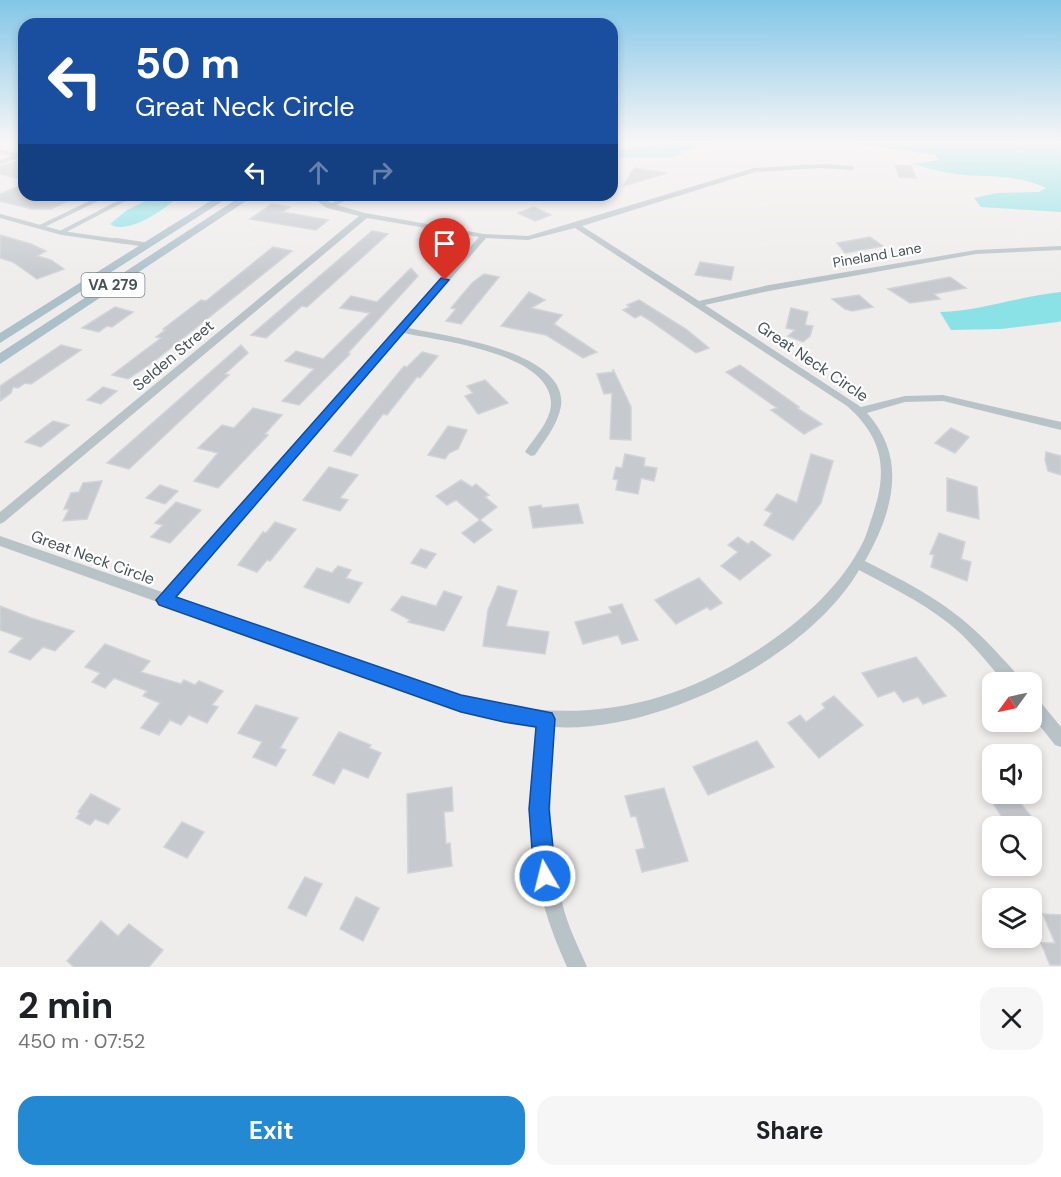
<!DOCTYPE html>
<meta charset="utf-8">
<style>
:root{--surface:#fff;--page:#f6f6f6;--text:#202124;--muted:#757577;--accent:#2289d2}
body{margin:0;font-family:"DM Sans",sans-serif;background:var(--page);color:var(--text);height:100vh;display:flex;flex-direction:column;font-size:22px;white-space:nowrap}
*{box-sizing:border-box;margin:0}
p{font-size:20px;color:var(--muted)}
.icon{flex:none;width:33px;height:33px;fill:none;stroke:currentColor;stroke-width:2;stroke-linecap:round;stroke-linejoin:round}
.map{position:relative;height:967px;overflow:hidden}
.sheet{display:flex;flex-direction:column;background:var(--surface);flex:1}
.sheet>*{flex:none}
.guide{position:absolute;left:18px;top:18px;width:600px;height:183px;border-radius:18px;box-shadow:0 3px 9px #0003;background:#1a4fa0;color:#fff;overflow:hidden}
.needle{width:39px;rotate:237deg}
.fabs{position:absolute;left:982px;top:672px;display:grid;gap:12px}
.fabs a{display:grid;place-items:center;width:60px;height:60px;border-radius:12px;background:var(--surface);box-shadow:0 3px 9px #0003;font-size:30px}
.pin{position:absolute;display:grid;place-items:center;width:51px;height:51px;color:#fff;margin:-62px -26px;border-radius:50% 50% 50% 0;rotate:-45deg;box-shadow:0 0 6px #0007}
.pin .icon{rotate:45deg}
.me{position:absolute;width:66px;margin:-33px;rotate:352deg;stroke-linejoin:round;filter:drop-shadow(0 0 4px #0008)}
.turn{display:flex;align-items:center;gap:21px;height:126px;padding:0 18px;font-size:27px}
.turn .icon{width:78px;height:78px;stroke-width:2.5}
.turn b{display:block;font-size:42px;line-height:51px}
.lanes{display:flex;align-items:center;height:57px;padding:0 18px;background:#0003;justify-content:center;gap:30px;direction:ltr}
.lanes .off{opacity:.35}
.round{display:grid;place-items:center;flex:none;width:63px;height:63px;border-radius:18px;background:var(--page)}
.head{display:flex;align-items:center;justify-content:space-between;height:102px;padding:0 18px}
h1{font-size:36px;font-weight:700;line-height:45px}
.primary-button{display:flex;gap:12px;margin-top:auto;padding:12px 18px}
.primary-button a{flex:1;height:69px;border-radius:18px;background:var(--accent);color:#fff;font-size:24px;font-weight:700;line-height:69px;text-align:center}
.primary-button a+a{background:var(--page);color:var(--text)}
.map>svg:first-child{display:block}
.water{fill:#8ae1e6}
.building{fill:#c6cacf;stroke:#d0d3d7;stroke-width:1.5}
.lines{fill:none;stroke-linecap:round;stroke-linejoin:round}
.service-far1{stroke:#b8c3c8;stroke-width:4}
.service{stroke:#b8c3c8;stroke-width:4.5}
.minor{fill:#b8c3c8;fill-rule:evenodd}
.primary{fill:#acc0ca;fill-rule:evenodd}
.route{fill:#1a73e8;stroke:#114b97;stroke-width:1.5}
.labels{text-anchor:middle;stroke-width:4.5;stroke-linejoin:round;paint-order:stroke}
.far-street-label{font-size:14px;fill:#455258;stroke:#fff}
.shield{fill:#fff;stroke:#7d868a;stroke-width:1.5}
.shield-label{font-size:15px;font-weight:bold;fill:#455258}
.street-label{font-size:16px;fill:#455258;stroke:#fff}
</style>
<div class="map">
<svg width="1061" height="967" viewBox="0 0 1061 967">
<rect width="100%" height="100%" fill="#efecec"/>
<path class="water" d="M674,143H716L701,145L672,157L612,158V151Z
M850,143H1061V212L981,207L974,198L997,193L1039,192L1046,188C1020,175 993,177 966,175C948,174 931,169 914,164L939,160L935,155Z
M158,195L178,196C167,209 126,236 110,224L127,210Z
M1061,292V321L1058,322L1001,329L951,330L940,312C981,311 1020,296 1061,292Z"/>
<path class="building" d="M20,160L24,161V180L0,174V166Z
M895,165L911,166L916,178L899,177Z
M634,168L667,173L623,186Z
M24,184V195H81L51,209H32L0,201V194Z
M272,204L290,207L283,212L328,220L316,230L250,219Z
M534,207L551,215L535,221L518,213Z
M372,231L388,234L307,307L302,306L266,338L251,335Z
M0,235L31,244L46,251L37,256L51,260L64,269L37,279L13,262L0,258Z
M870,237L883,246L845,253L837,243Z
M273,247L292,251L152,363L128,379L112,375L161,338L156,337L165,330L163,329L201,300L206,301Z
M700,262L734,267L731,280L695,275Z
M411,268L418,276L348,353L350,354L299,405L282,401L314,369L285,361L296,351L323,359L370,313L340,308L351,296L377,302Z
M484,274L499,277L461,324L446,321L456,309L451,308L472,283Z
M950,277L966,288L934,294L940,299L910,303L888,289Z
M529,292L545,300L531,308L562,315L554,324L597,352L583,358L546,335L501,326Z
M859,295L873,307L852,311L845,309L832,299Z
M639,300L686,329L709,348L696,353L649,320L641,315L635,318L623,310L630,307L627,305Z
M115,307L133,312L112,327L107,326L99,332L82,328Z
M791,308L808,312L805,325L813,326L810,336L803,342L788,336L795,330L786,328Z
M61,345L81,350L31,384L25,383L18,388L13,387L11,393L0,401V386Z
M241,345L248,353L225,374L229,375L129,469L107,463Z
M422,352L438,356L420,378L417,377L387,415L383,414L351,456L334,451L404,366L407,367Z
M740,365L799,407L797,408L822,424L804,434L771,410L777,408L726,372Z
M613,369L631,407V440L610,439L612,393L604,394L597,374L613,372Z
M485,380L508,403L478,414L465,396L473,393L467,386Z
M103,387L117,391L101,404L87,400Z
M253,408L282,415L265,434L268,435L218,488L194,481L218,453L198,448L222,425L234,428Z
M53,421L69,425L41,447L25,442Z
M448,426L467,430L458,449L449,453L445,459L428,455Z
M951,428L969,437L955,453L935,443Z
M1046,452L1061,456V475L1048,471L1045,460Z
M625,454L645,458L644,466L657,468L654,481L641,478L638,494L616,490L618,480L613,479L616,467L622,468Z
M811,454L833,461L821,503L793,540L764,525L772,513L765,510L777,494L797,503Z
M329,467L358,475L340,498L348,500L340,511L303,500Z
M947,478L977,487L979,519L947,511Z
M461,480L472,487L476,484L489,495L485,497L497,507L480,520L456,500L447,505L436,496Z
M102,481L87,519L63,521L69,509H64L71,493L79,492L83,483Z
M160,485L178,491L165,504L146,498Z
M176,502L201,510L170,543L151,537L163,525L155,523Z
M578,504L583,523L533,528L529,507L541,505L542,508Z
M480,520L492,530L474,543L462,533Z
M275,522L296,529L270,561L267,560L257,572L238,565L263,532L266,533Z
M939,533L965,542L961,559L971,562L967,581L931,567L934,555L930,554Z
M738,537L748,544L752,541L771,555L740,580L721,566L738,552L728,545Z
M421,549L436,554L426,568L411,563Z
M338,566L351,570L346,578L362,583L349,603L304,587L317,568L332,573Z
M699,578L722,603L710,610L707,607L676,624L655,600Z
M498,586L517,591L506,626L549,632L545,654L483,646L488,610Z
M444,591L462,597L444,631L408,622L410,620L391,610L402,596L436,606Z
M622,604L638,640L622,644L618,635L583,644L575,622L612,613L609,607Z
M0,606L31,618L74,631L55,651L43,647L30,660L9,652L23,638L0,630Z
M105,644L150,661L141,672L181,684L184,680L195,685L199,681L223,691L212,705L218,707L207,723L189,715L181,725L170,720L159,735L141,728L160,703L143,696L147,691L114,678L105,688L92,682L100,673L85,667Z
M916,657L946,696L923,704L918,697L903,702L895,691L878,697L862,673Z
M834,696L863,725L819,758L788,723L800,715L806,722L825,708L822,704Z
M256,705L298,718L280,748L286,750L276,766L253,757L262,742L238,733Z
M339,732L371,745L369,748L381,753L368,778L343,768L334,784L313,775Z
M757,741L774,767L708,795L693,767Z
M452,787L453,811L444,812L446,844L450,843L452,866L408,873L407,794Z
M664,788L688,861L642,872L636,850L645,848L636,816L631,817L625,796Z
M91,794L120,809L108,824L95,819L90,825L76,818L80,813L78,812Z
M987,794H1013L1039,826H1008Z
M182,822L204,832L187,858L164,847Z
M305,877L322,884L306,916L288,908Z
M356,897L379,908L363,941L340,929Z
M1043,914L1061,915V965H1050L1041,943H1055Z
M101,921L118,936L129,924L163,950L149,967H74L67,961Z"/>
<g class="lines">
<path class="service-far1" d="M0,151L24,157
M0,162L19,156
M330,206L353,195
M0,216L62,233L125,242
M40,227L106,195
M62,232L133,195"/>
<path class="service" d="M115,240L148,245"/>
<path class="minor" d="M822,164L852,166L855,168L852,170L822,168L755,172L582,226L699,301L769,285L976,250L1061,246V250L976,254L769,291L705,305L861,407L905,396L943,395L1061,422V430L943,401L905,402L867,413C908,458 893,512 865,561C920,589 959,609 1001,657C1008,664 1016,672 1021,682H1004C986,661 969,639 947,622C920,601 889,586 859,570C807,659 656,734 553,727C550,786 547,844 562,902C567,925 578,946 587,967H567C558,947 550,927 544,906C527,848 533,785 538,725L461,710L0,546V536L162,592L479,237L367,218L4,522L0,524V512L359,216L327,208L308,195H317L333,204L365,213L484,234L528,236L754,168ZM575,228L847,406C883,438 888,469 873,514C870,522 868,531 864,540C841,588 797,625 753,653C661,712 567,725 462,696C430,687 398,674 367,663C303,641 239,619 175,597L404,333C441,341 550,353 551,403C551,421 534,438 525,452L531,456L535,455C545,440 558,424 561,406C568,351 445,336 408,328L486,238L528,240Z
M1032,697L1038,699L1061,727V747L1055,745L1032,716Z"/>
<path class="primary" d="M220,195H232L0,343V333Z
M243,195H255L0,364V353Z"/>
</g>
<linearGradient id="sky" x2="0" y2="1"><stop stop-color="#82c6e7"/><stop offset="0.51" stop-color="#f8f6f6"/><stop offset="1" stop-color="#f8f6f6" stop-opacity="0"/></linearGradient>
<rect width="1061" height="278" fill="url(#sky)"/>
<path class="route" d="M441,278L449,280L176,597L461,695L552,713L555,719L549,809L556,876L552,883L545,886L537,883L534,876L529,809L536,727L504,722L461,712L159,605L156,600Z"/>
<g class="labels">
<g class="far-street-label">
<text transform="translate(877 255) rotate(-10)" y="5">Pineland Lane</text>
</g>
<rect class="shield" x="81.5" y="273" width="63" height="24" rx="4.5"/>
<g class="shield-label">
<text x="113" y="290">VA 279</text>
</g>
<g class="street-label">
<text transform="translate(173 355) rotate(-40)" y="6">Selden Street</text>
<text transform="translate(813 361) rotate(34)" y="6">Great Neck Circle</text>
<text transform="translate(93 557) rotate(20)" y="6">Great Neck Circle</text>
</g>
</g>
</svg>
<div class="fabs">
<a><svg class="needle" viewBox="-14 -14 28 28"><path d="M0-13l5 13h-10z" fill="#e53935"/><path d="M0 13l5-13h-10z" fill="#757577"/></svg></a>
<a><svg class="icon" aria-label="sound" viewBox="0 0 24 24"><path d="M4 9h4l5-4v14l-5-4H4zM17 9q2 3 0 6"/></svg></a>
<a><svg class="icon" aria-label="search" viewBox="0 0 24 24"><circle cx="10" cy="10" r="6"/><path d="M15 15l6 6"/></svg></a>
<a><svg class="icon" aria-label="layers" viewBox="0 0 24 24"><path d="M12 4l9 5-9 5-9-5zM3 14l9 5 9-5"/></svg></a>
</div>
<div class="pin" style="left:445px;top:280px;background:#d93025"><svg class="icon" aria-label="arrive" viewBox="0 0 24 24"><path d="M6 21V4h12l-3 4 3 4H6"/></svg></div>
<svg class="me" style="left:545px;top:876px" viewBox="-20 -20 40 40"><circle r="17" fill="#1a73e8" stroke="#fff" stroke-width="3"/><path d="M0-11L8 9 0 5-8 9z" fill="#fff"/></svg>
<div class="guide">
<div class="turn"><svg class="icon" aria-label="left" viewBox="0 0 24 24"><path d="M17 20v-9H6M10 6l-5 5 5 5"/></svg><div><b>50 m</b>Great Neck Circle</div></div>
<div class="lanes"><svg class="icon" aria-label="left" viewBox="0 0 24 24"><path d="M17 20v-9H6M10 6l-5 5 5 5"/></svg><svg class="icon off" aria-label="ahead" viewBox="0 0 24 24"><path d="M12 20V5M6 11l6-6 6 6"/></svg><svg class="icon off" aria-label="right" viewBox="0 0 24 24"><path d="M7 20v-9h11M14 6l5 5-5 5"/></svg></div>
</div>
</div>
<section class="sheet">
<div class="head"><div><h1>2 min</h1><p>450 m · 07:52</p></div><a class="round"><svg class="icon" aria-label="close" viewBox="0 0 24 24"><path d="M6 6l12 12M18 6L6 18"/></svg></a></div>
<div class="primary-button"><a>Exit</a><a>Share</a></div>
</section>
